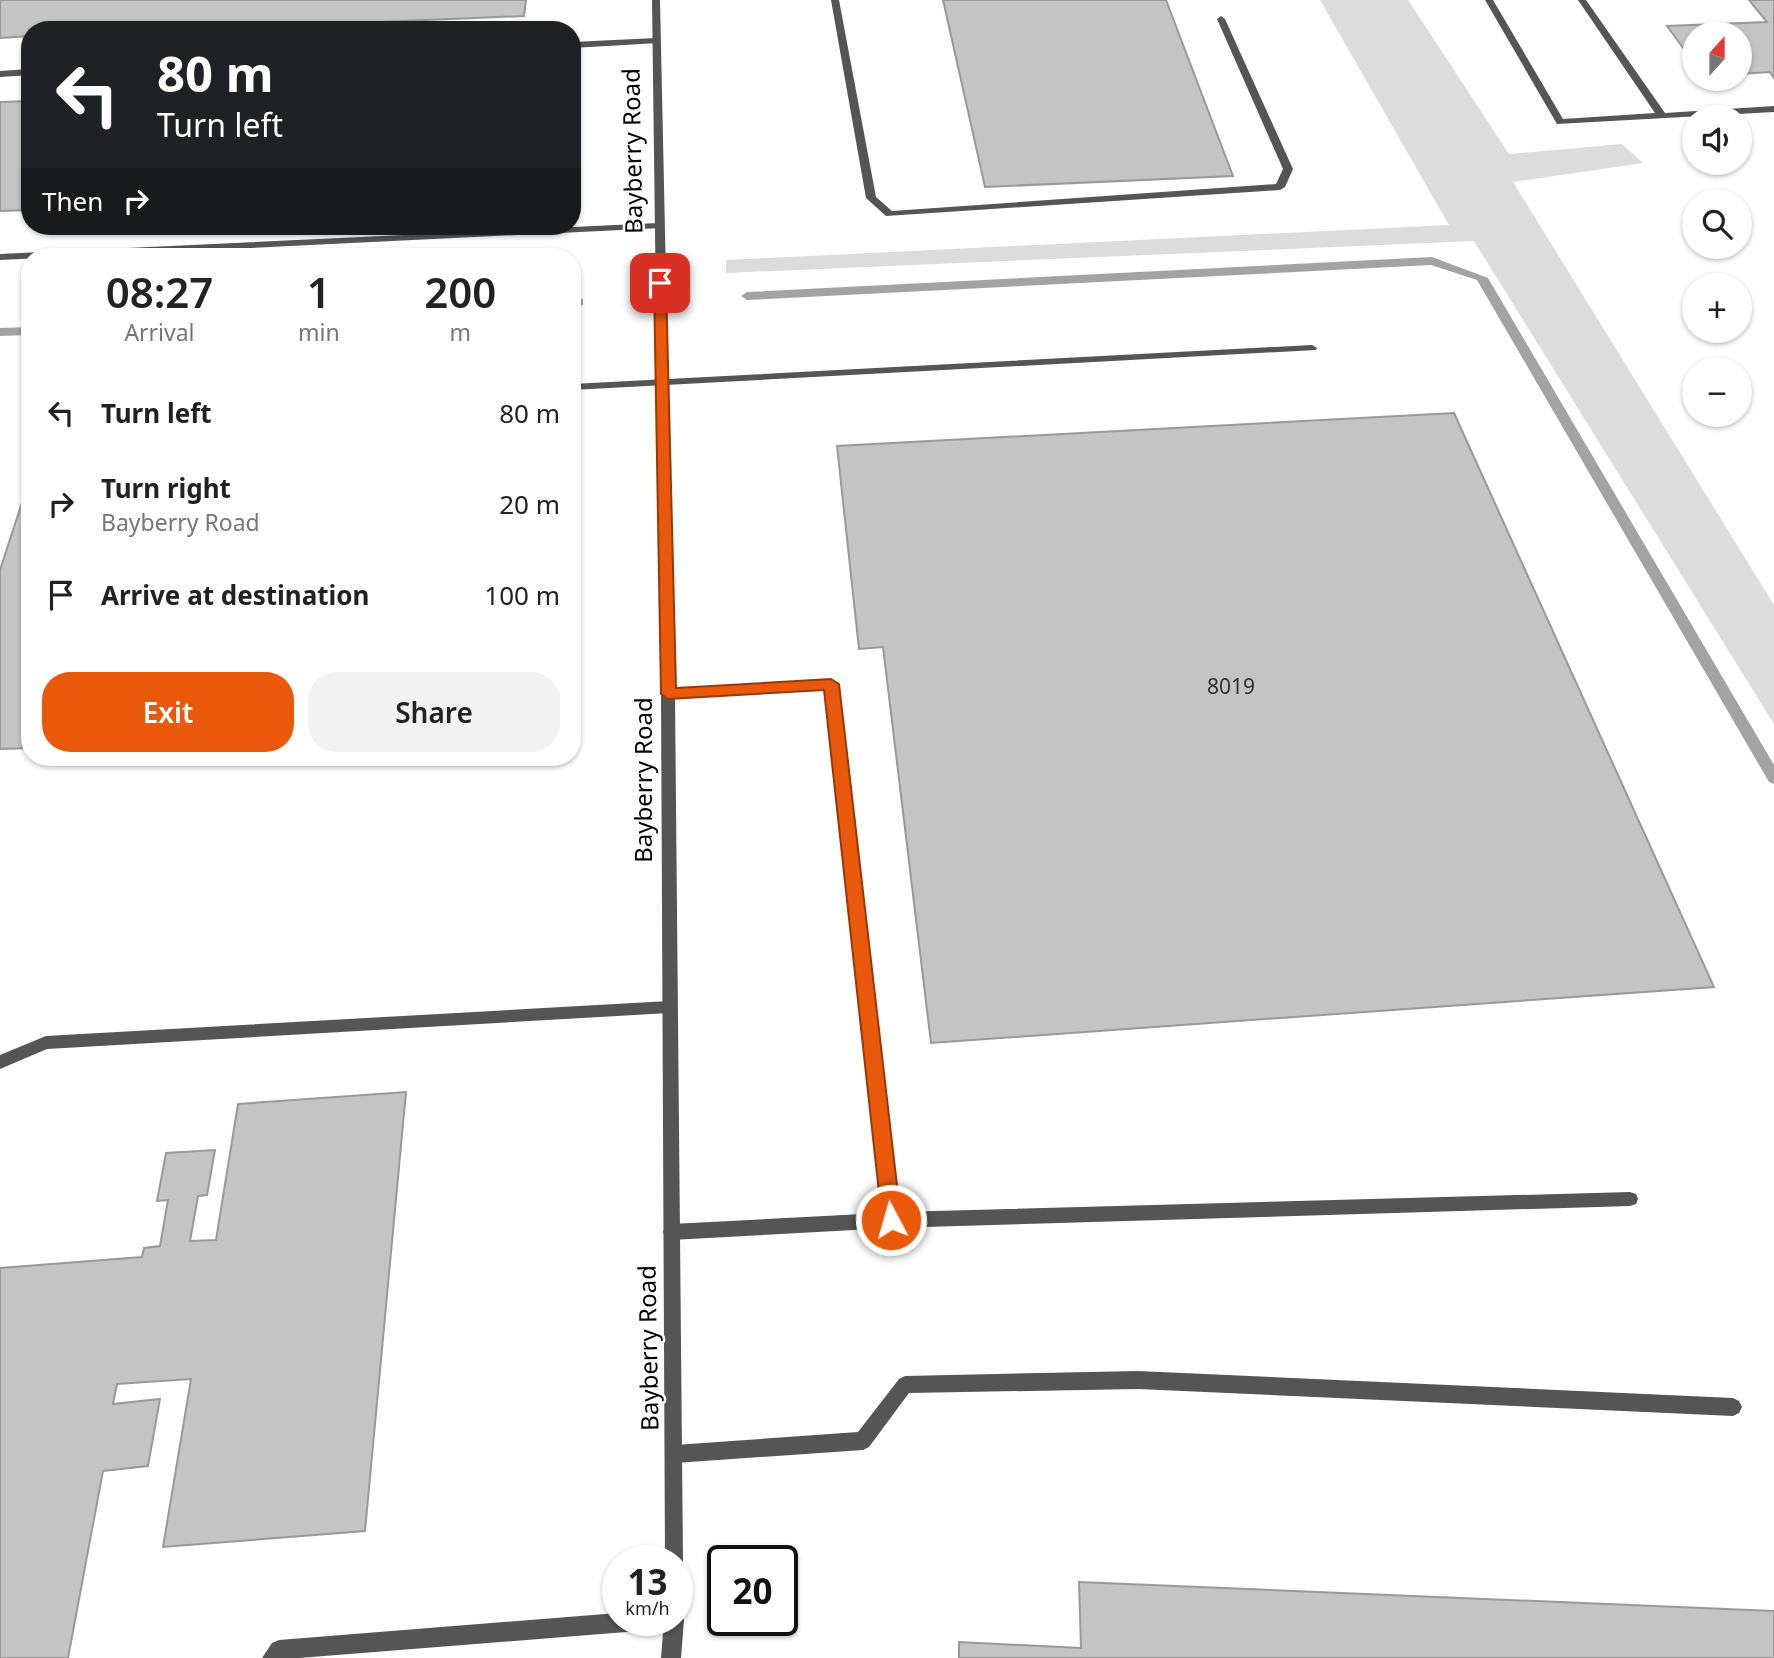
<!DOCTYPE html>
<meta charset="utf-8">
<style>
:root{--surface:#fff;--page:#f2f2f2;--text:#222;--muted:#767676;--accent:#ea580c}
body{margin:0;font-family:"Noto Sans",sans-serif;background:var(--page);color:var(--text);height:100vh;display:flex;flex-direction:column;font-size:26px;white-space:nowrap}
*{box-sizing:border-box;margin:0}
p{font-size:23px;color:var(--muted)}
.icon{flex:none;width:38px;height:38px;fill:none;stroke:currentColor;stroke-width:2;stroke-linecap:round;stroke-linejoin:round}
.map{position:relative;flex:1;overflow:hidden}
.side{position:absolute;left:21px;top:248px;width:560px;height:518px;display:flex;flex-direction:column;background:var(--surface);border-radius:28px;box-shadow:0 2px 5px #0004}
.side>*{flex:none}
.top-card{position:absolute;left:21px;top:21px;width:560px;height:214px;border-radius:28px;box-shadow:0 2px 5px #0004;background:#202124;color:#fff;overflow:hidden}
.needle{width:46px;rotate:21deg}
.controls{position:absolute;left:1682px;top:21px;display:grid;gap:14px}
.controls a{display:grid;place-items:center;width:70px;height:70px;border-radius:50%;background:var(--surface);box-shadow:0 2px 5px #0004;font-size:35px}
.speed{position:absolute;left:602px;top:1545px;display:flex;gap:14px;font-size:35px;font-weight:700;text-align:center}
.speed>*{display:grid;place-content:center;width:91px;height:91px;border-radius:50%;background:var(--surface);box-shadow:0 2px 5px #0004;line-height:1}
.speed small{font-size:18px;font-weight:400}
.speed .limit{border:4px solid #111;border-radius:10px;background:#fff;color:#111}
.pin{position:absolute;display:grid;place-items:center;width:60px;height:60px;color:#fff;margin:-30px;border-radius:14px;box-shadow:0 4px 10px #0006}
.me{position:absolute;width:77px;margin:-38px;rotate:354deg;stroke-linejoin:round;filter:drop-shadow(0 0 5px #0008)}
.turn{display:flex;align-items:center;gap:24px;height:147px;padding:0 21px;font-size:32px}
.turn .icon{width:91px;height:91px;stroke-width:2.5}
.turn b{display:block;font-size:49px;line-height:60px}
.then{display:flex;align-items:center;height:66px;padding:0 21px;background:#0003;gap:14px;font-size:26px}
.eta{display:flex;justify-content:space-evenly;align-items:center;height:119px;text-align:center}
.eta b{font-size:42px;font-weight:600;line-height:49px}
.action{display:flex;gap:14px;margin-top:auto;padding:14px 21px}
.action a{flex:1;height:80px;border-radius:28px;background:var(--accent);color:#fff;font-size:28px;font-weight:600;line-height:80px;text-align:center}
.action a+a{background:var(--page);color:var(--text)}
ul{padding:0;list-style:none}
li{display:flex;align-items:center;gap:21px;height:91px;padding:0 21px}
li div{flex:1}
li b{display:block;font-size:26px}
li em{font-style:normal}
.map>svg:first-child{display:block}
.green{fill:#dcdcdc}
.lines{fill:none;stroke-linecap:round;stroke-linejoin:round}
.stream{fill:#a3a3a3;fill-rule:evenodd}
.building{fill:#c4c4c4;stroke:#999;stroke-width:2}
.service{fill:#555;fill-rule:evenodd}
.tertiary{fill:#555;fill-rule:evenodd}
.route{fill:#ea580c;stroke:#983908;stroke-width:2}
.labels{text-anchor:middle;stroke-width:5;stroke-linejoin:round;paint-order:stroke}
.number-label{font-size:21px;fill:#313131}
.street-label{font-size:24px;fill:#000;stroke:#fff}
</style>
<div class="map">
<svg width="1774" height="1658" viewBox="0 0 1774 1658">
<rect width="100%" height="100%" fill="#fff"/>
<path class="green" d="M1320,0H1408L1509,154L1622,144L1643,163L1513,182L1774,605V724L1474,241L726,273V260L1449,225Z"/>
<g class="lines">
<path class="stream" d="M1432,257L1488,278L1774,765V784L1769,782L1477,280L1431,265L747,300L741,296L747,292Z
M579,298L583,299V305L572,307V299Z
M30,327V335L0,336V328Z"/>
</g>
<path class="building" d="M0,0H526L524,16L190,30H30V36L0,38Z
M943,0H1166L1233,176L985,187Z
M1749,0H1774V78L1770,72L1740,74V33H1694V63L1667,26L1767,22Z
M30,101V210L0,211V102Z
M1454,413L1714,987L931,1043L883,647L859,649L837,446Z
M30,478V748L0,749V570Z
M406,1092L365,1531L163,1547L191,1379L117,1384L113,1404L160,1399L148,1466L103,1471L68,1658H0V1268L142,1257L144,1248L160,1246L168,1200L157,1201L166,1153L215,1150L207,1195L198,1196L190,1241L216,1240L238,1104Z
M1079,1582L1774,1611V1658H959V1642L1081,1648Z"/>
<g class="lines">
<path class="service" d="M831,0H839L876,197L892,211L1276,184L1283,169L1217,19L1221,16L1225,19L1293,169L1285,187L1280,190L886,216L866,198Z
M1485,0H1493L1563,119L1655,113L1578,0H1586L1665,113L1774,106V112L1557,124Z
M656,38L659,39V43L572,48V42Z
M30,69V75L0,77V71Z
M658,223L663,226L662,228L0,260V254Z
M1312,345L1317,348L1316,350L572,390V384Z
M831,679L838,684L898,1212L1630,1192L1636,1194L1638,1199L1636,1204L1630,1206L891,1228L671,1240L665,1237L663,1232L665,1227L671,1224L882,1213L825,689L668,698L661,693L668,688Z
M669,1001L674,1003L677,1007L674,1011L669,1013L47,1049L0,1069V1055L46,1036Z
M1138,1371L1733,1398L1739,1401L1742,1407L1739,1413L1733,1416L1138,1389L909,1393L869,1447L863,1450L675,1463L669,1460L666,1454L669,1448L675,1445L858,1432L899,1379L905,1376Z
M618,1613V1620H660L658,1627L651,1630L299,1658H262L272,1643L279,1640Z"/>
<path class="tertiary" d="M652,0H660L675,693L683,1561L681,1568L677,1569V1561H665L661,693Z
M677,1612L681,1613L684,1620L681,1658H661L664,1620H677Z"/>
</g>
<path class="route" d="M660,280L666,283L676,688L831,679L839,684L901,1220L898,1226L891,1228L885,1226L882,1220L824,690L668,699L661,694L654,283Z"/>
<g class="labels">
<g class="number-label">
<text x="1231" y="694">8019</text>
</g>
<g class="street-label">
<text transform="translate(633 151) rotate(-91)" y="8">Bayberry Road</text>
<text transform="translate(644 780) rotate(-90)" y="8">Bayberry Road</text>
<text transform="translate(649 1348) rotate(-91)" y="8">Bayberry Road</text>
</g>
</g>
</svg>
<div class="controls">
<a><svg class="needle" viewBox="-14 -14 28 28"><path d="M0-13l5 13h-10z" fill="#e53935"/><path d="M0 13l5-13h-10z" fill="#767676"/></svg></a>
<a><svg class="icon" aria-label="sound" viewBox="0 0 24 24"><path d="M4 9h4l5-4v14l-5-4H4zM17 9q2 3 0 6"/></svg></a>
<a><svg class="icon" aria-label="search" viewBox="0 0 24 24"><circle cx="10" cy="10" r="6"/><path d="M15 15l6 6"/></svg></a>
<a>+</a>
<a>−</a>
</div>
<div class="speed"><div>13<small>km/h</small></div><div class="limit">20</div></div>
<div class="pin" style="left:660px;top:283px;background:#d93025"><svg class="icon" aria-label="arrive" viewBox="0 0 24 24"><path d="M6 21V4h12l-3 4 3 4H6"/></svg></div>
<svg class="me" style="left:891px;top:1220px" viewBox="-20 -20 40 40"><circle r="17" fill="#ea580c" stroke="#fff" stroke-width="3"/><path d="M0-11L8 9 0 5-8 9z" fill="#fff"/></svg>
<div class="top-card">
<div class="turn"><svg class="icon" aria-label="left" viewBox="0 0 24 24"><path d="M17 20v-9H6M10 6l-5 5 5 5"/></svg><div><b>80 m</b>Turn left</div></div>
<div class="then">Then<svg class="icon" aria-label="right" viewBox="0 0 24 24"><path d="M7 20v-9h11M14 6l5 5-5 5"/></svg></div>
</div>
<section class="side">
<div class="eta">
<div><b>08:27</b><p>Arrival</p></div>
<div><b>1</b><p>min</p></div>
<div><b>200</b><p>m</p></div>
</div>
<ul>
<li><svg class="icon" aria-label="left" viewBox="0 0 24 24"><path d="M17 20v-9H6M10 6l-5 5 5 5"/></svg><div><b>Turn left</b></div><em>80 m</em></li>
<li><svg class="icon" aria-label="right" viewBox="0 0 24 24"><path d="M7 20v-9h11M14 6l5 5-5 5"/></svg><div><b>Turn right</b><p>Bayberry Road</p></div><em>20 m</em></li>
<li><svg class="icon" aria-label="arrive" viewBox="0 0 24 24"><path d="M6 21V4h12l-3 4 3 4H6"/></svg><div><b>Arrive at destination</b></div><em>100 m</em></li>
</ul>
<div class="action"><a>Exit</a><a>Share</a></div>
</section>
</div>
